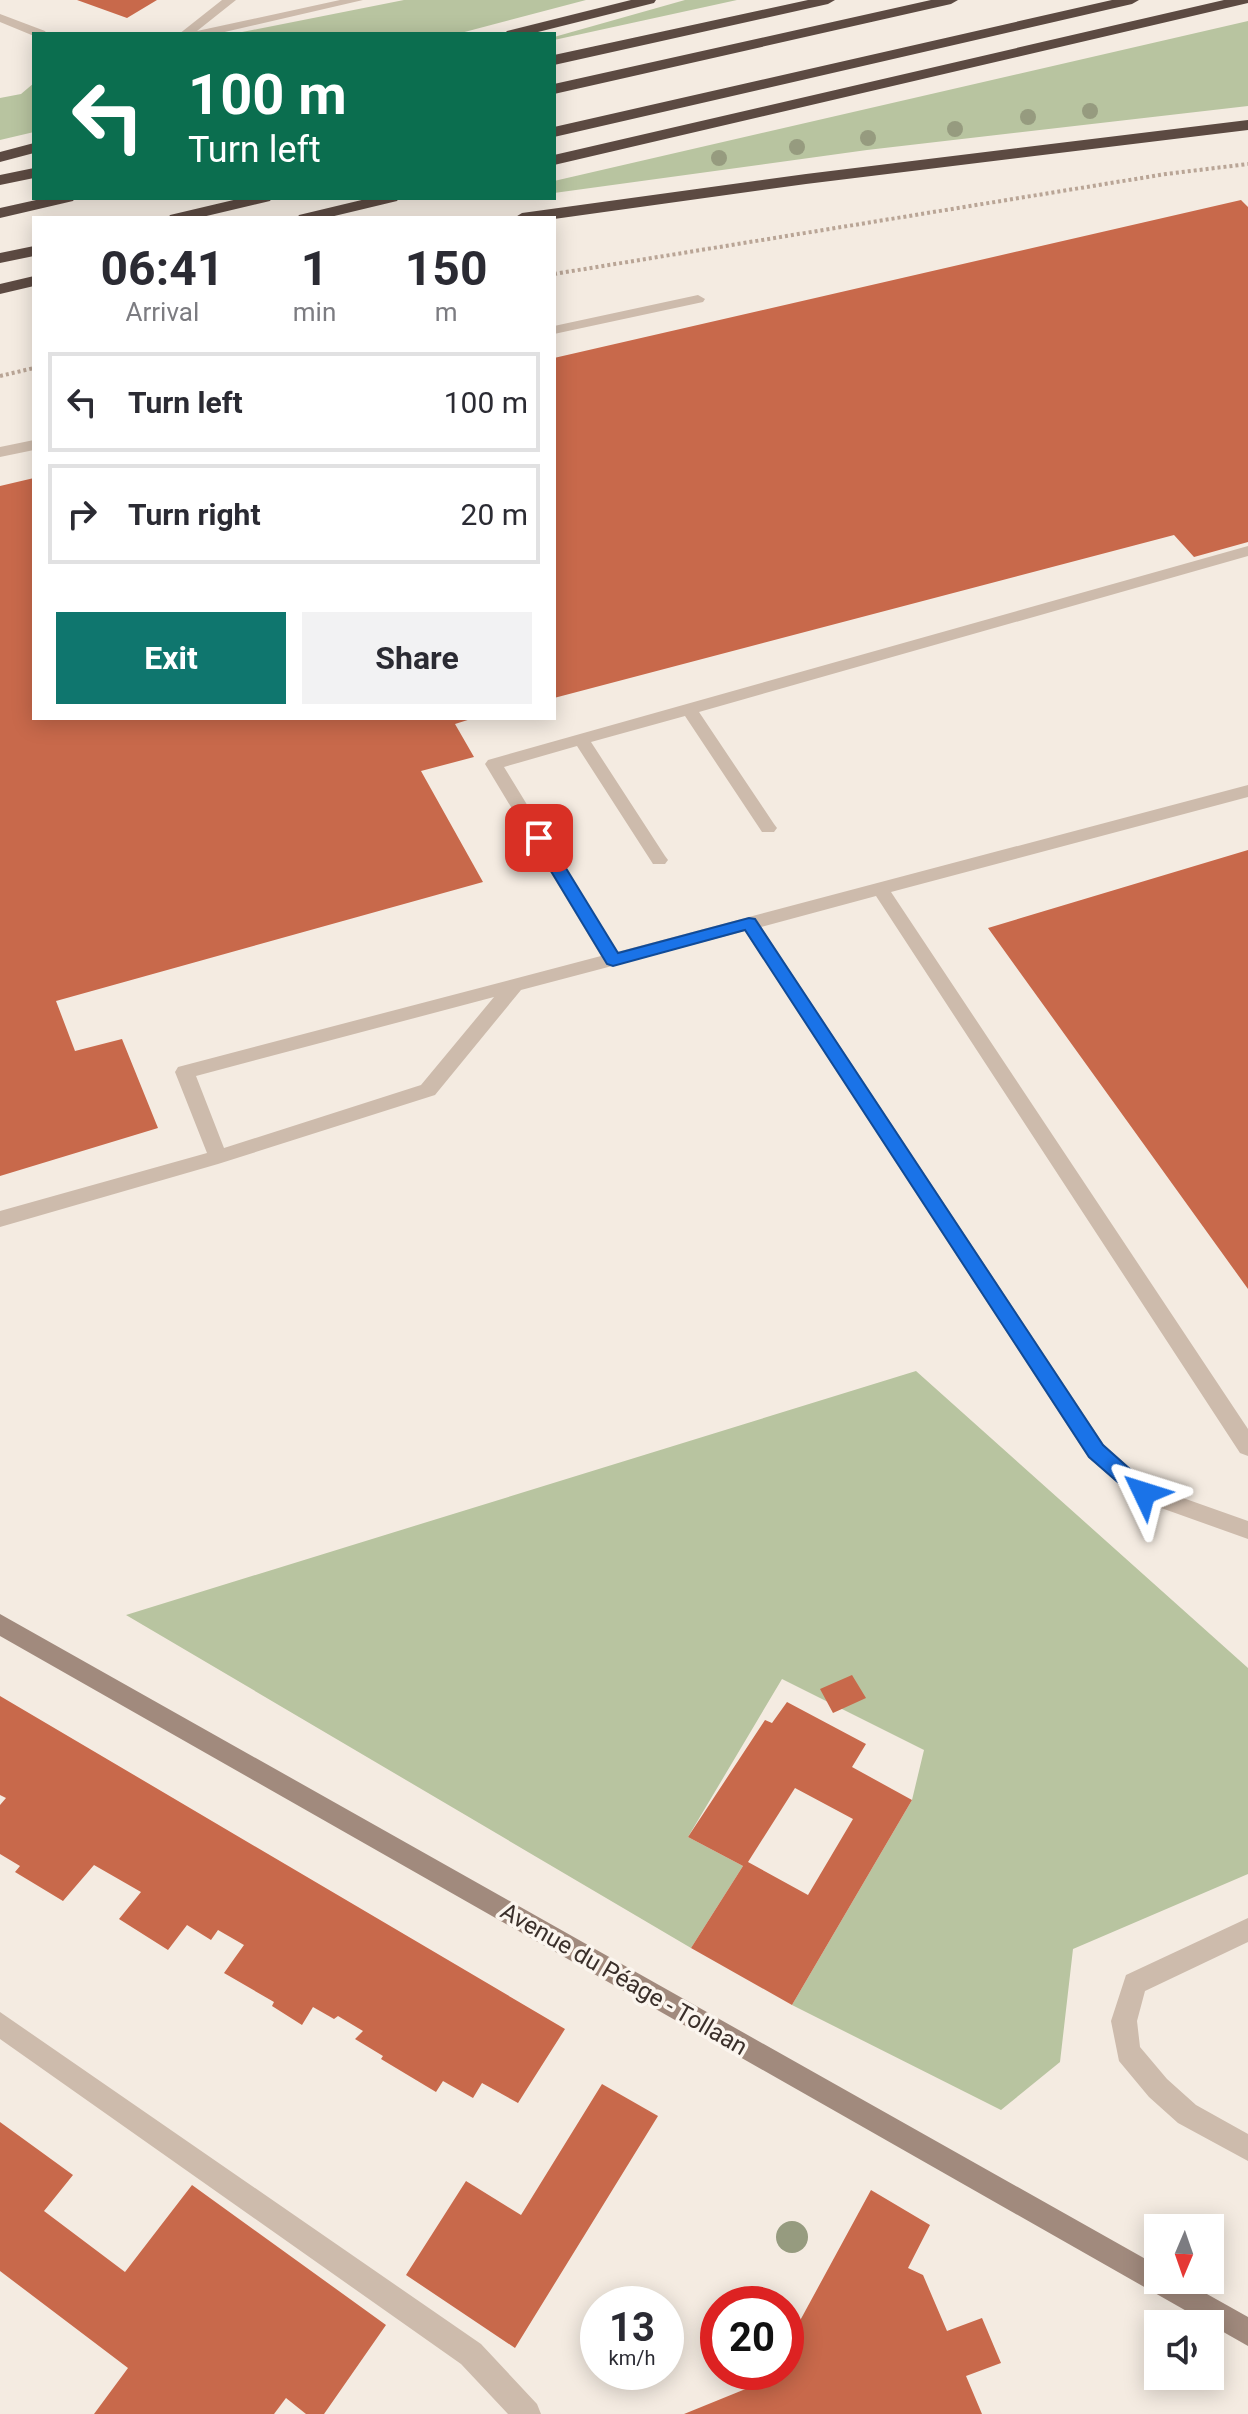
<!DOCTYPE html>
<meta charset="utf-8">
<style>
:root{--surface:#fff;--page:#f2f2f3;--text:#2b2b33;--muted:#7c7c81;--line:#e1e1e2;--accent:#0f766e}
body{margin:0;font-family:Roboto,sans-serif;background:var(--page);color:var(--text);height:100vh;display:flex;flex-direction:column;font-size:30px;white-space:nowrap}
*{box-sizing:border-box;margin:0}
p{font-size:26px;color:var(--muted)}
.icon{flex:none;width:44px;height:44px;fill:none;stroke:currentColor;stroke-width:2;stroke-linecap:round;stroke-linejoin:round}
.map{position:relative;flex:1;overflow:hidden}
.details{position:absolute;left:32px;top:216px;width:524px;height:504px;display:flex;flex-direction:column;background:var(--surface);border-radius:0px;box-shadow:0 4px 20px #0003}
.details>*{flex:none}
.guide{position:absolute;left:32px;top:32px;width:524px;height:168px;border-radius:0px;box-shadow:0 4px 20px #0003;background:#0b6e4f;color:#fff;overflow:hidden}
.needle{width:52px;rotate:182deg}
.buttons{position:absolute;left:1144px;top:2214px;display:grid;gap:16px}
.buttons a{display:grid;place-items:center;width:80px;height:80px;border-radius:0px;background:var(--surface);box-shadow:0 4px 20px #0003;font-size:40px}
.speed{position:absolute;left:580px;top:2286px;display:flex;gap:16px;font-size:40px;font-weight:700;text-align:center}
.speed>*{display:grid;place-content:center;width:104px;height:104px;border-radius:50%;background:var(--surface);box-shadow:0 4px 20px #0003;line-height:1}
.speed small{font-size:20px;font-weight:400}
.speed .limit{border:12px solid #d22;background:#fff;color:#111}
.pin{position:absolute;display:grid;place-items:center;width:68px;height:68px;color:#fff;margin:-34px;border-radius:16px;box-shadow:0 4px 12px #0006}
.me{position:absolute;width:88px;margin:-44px;rotate:311deg;stroke-linejoin:round;filter:drop-shadow(0 0 6px #0008)}
.turn{display:flex;align-items:center;gap:28px;height:168px;padding:0 24px;font-size:36px}
.turn .icon{width:104px;height:104px;stroke-width:2.5}
.turn b{display:block;font-size:56px;line-height:68px}
.eta{display:flex;justify-content:space-evenly;align-items:center;height:136px;text-align:center}
.eta b{font-size:48px;font-weight:700;line-height:56px}
.cta{display:flex;gap:16px;margin-top:auto;padding:16px 24px}
.cta a{flex:1;height:92px;border-radius:0px;background:var(--accent);color:#fff;font-size:32px;font-weight:700;line-height:92px;text-align:center}
.cta a+a{background:var(--page);color:var(--text)}
ul{padding:0;list-style:none}
li{display:flex;align-items:center;gap:24px;height:100px;margin:0 16px 12px;padding:0 8px;border:4px solid var(--line);border-radius:0px}
li div{flex:1}
li b{display:block;font-size:30px}
li em{font-style:normal}
.map>svg:first-child{display:block}
.green{fill:#b8c4a0}
.building{fill:#c8694b;fill-rule:evenodd}
.lines{fill:none;stroke-linecap:round;stroke-linejoin:round}
.path{stroke:#b9a596;stroke-width:4;stroke-dasharray:3 3;stroke-linecap:butt}
.lane{fill:#cdbbac;fill-rule:evenodd}
.secondary{fill:#a18a7d;fill-rule:evenodd}
.highway{fill:#5c4a42;fill-rule:evenodd}
.tree{fill:#969b7f}
.route{fill:#1a73e8;stroke:#114b97;stroke-width:2}
.labels{text-anchor:middle;stroke-width:7;stroke-linejoin:round;paint-order:stroke}
.near-street-label{font-size:24px;fill:#3b302b;stroke:#fbf5ee}
</style>
<div class="map">
<svg width="1248" height="2414" viewBox="0 0 1248 2414">
<rect width="100%" height="100%" fill="#f4ebe1"/>
<path class="green" d="M404,0H586L457,34H232Z
M685,0H737L554,40V37Z
M1248,21V106L867,150L554,193V181Z
M34,83V132L0,140V98L21,94Z
M916,1371L1248,1668V1874L1073,1949L1060,2062L1001,2110L792,2005L912,1800L924,1750L782,1679L688,1837L743,1866L691,1948L126,1615Z"/>
<path class="building" d="M77,0H157L127,18Z
M1241,200L1248,207V542L1194,557L1174,535L554,698V358Z
M34,478V718H474L455,724L474,757L421,771L483,882L56,1001L75,1051L122,1039L158,1128L0,1176V486Z
M1248,850V1289L988,928Z
M852,1675L866,1698L833,1713L820,1689Z
M0,1696L565,2029L518,2103L482,2083L473,2098L443,2081L436,2092L381,2059L383,2056L355,2039L363,2031L338,2016L334,2019L313,2007L302,2025L272,2006L274,2002L224,1973L244,1945L218,1930L211,1940L187,1925L168,1950L119,1919L141,1892L94,1865L63,1901L15,1872L20,1866L0,1854V1805L6,1798L0,1795Z
M787,1702L866,1744L852,1767L912,1800L792,2005L691,1948L743,1866L688,1837L765,1720L772,1723ZM795,1788L853,1819L808,1895L748,1862Z
M602,2084L658,2116L515,2348L406,2275L466,2181L521,2215Z
M0,2122L73,2175L44,2211L125,2272L192,2185L386,2325L324,2414H306L286,2398L274,2414H94L128,2368L0,2271Z
M871,2190L930,2225L908,2268L923,2275L947,2331L982,2318L1001,2363L966,2376L982,2414H684L768,2380L757,2372H786V2350L796,2328Z"/>
<g class="lines">
<path class="path" d="M554,274L1166,174L1248,164
M0,376L34,368"/>
<path class="lane" d="M222,0H236L197,31L340,0H363L216,34H179Z
M0,14L45,31L47,34L34,36L0,22Z
M698,295L705,299L703,302L554,334V326Z
M34,440V450L0,457V447Z
M1248,546V556L699,712L774,824L777,828L774,832H762L685,716L591,742L665,856L668,860L665,864H653L577,746L504,767L617,952L1248,785V797L891,892L1248,1429V1456L1240,1453L876,896L761,927L1104,1445L1152,1487L1248,1521V1539L1136,1499L1088,1457L745,931L521,990L435,1095L218,1164L0,1227V1211L207,1153L175,1072L178,1067L601,956L485,764L488,760ZM494,997L421,1085L224,1148L196,1076Z
M1248,1918V1942L1145,1991L1137,2021L1140,2047L1167,2079L1196,2105L1248,2134V2161L1178,2123L1149,2097L1119,2061L1111,2021L1126,1975Z
M0,2012L481,2344L537,2404L541,2414H508L461,2364L0,2039Z"/>
<path class="secondary" d="M0,1614L1158,2266V2280H1182L1248,2317V2346L0,1636Z"/>
<path class="highway" d="M631,0H656L654,3L530,34H504L507,31Z
M808,0H835L828,4L554,65V55Z
M931,0H958L951,4L554,94V84Z
M1112,0H1139L1132,4L554,137V127Z
M1224,0H1248V3L554,165V155Z
M1248,120V130L806,184L554,219L514,218L522,213L806,174Z
M34,143V153L0,162V152Z
M34,168V178L0,185V175Z
M45,198H75L73,201L0,218V208Z
M242,198H272L270,201L198,218H168L170,215Z
M370,198H399L397,201L326,218H297L299,215Z
M34,246V256L0,263V253Z
M34,276V286L0,294V284Z"/>
</g>
<g class="tree">
<circle cx="1090" cy="111" r="8"/>
<circle cx="1028" cy="117" r="8"/>
<circle cx="955" cy="129" r="8"/>
<circle cx="868" cy="138" r="8"/>
<circle cx="797" cy="147" r="8"/>
<circle cx="719" cy="158" r="8"/>
<circle cx="792" cy="2237" r="16"/>
</g>
<path class="route" d="M539,832L545,834L618,953L749,918L755,919L1103,1445L1151,1488L1154,1493L1151,1499L1144,1502L1137,1499L1089,1457L745,930L613,966L607,964L531,838Z"/>
<g class="labels">
<g class="near-street-label">
<text transform="translate(624 1979) rotate(30)" y="8">Avenue du Péage - Tollaan</text>
</g>
</g>
</svg>
<div class="buttons">
<a><svg class="needle" viewBox="-14 -14 28 28"><path d="M0-13l5 13h-10z" fill="#e53935"/><path d="M0 13l5-13h-10z" fill="#7c7c81"/></svg></a>
<a><svg class="icon" aria-label="sound" viewBox="0 0 24 24"><path d="M4 9h4l5-4v14l-5-4H4zM17 9q2 3 0 6"/></svg></a>
</div>
<div class="speed"><div>13<small>km/h</small></div><div class="limit">20</div></div>
<div class="pin" style="left:539px;top:838px;background:#d93025"><svg class="icon" aria-label="arrive" viewBox="0 0 24 24"><path d="M6 21V4h12l-3 4 3 4H6"/></svg></div>
<svg class="me" style="left:1144px;top:1493px" viewBox="-20 -20 40 40"><path d="M0-17L14 15 0 8-14 15z" fill="#1a73e8" stroke="#fff" stroke-width="4"/></svg>
<div class="guide">
<div class="turn"><svg class="icon" aria-label="left" viewBox="0 0 24 24"><path d="M17 20v-9H6M10 6l-5 5 5 5"/></svg><div><b>100 m</b>Turn left</div></div>
</div>
<section class="details">
<div class="eta">
<div><b>06:41</b><p>Arrival</p></div>
<div><b>1</b><p>min</p></div>
<div><b>150</b><p>m</p></div>
</div>
<ul>
<li><svg class="icon" aria-label="left" viewBox="0 0 24 24"><path d="M17 20v-9H6M10 6l-5 5 5 5"/></svg><div><b>Turn left</b></div><em>100 m</em></li>
<li><svg class="icon" aria-label="right" viewBox="0 0 24 24"><path d="M7 20v-9h11M14 6l5 5-5 5"/></svg><div><b>Turn right</b></div><em>20 m</em></li>
</ul>
<div class="cta"><a>Exit</a><a>Share</a></div>
</section>
</div>
